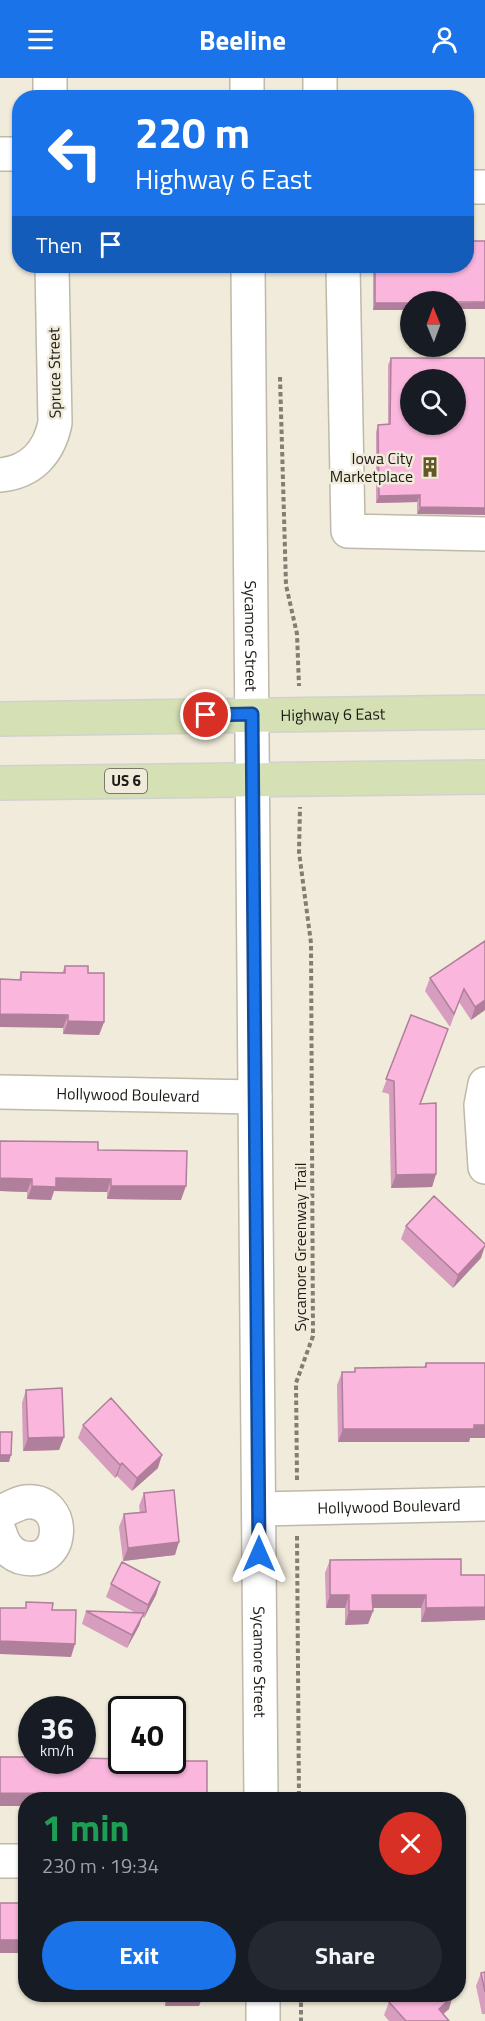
<!DOCTYPE html>
<meta charset="utf-8">
<style>
:root{--surface:#171b24;--page:#242831;--text:#f1f3f6;--muted:#9ea1a6;--accent:#1a73e8}
body{margin:0;font-family:"Titillium Web",sans-serif;background:var(--page);color:var(--text);height:100vh;display:flex;flex-direction:column;font-size:22px;white-space:nowrap}
*{box-sizing:border-box;margin:0}
p{font-size:20px;color:var(--muted)}
.icon{flex:none;width:33px;height:33px;fill:none;stroke:currentColor;stroke-width:2;stroke-linecap:round;stroke-linejoin:round}
.map{position:relative;flex:1;overflow:hidden}
.side{position:absolute;left:18px;top:1714px;width:448px;height:210px;display:flex;flex-direction:column;background:var(--surface);border-radius:24px;box-shadow:0 2px 4px #0004}
.side>*{flex:none}
.top-card{position:absolute;left:12px;top:12px;width:462px;height:183px;border-radius:24px;box-shadow:0 2px 4px #0004;background:#1a73e8;color:#fff;overflow:hidden}
.needle{width:39px;rotate:359deg}
.tools{position:absolute;left:400px;top:213px;display:grid;gap:12px}
.tools a{display:grid;place-items:center;width:66px;height:66px;border-radius:50%;background:var(--surface);box-shadow:0 2px 4px #0004;font-size:30px}
.speed{position:absolute;left:18px;top:1618px;display:flex;gap:12px;font-size:30px;font-weight:700;text-align:center}
.speed>*{display:grid;place-content:center;width:78px;height:78px;border-radius:50%;background:var(--surface);box-shadow:0 2px 4px #0004;line-height:1}
.speed small{font-size:15px;font-weight:400}
.speed .limit{border:3px solid #111;border-radius:9px;background:#fff;color:#111}
.pin{position:absolute;display:grid;place-items:center;width:51px;height:51px;color:#fff;margin:-26px;border:3px solid #fff;border-radius:50%;box-shadow:0 2px 6px #0007}
.me{position:absolute;width:66px;margin:-33px;rotate:0deg;stroke-linejoin:round;filter:drop-shadow(0 0 4px #0008)}
.turn{display:flex;align-items:center;gap:21px;height:126px;padding:0 24px;font-size:27px}
.turn .icon{width:78px;height:78px;stroke-width:2.5}
.turn b{display:block;font-size:42px;line-height:51px}
.then{display:flex;align-items:center;height:57px;padding:0 24px;background:#0003;gap:12px;font-size:22px}
.round{display:grid;place-items:center;flex:none;width:63px;height:63px;border-radius:32px;background:var(--page)}
.headline{display:flex;align-items:center;justify-content:space-between;height:102px;padding:0 24px}
h1{font-size:36px;font-weight:700;line-height:45px;color:#1e9e55}
.cta{display:flex;gap:12px;margin-top:auto;padding:12px 24px}
.cta a{flex:1;height:69px;border-radius:36px;background:var(--accent);color:#fff;font-size:24px;font-weight:700;line-height:69px;text-align:center}
.cta a+a{background:var(--page);color:var(--text)}
header{display:flex;justify-content:space-between;align-items:center;height:78px;padding:0 24px;background:var(--accent);color:#fff;font-size:27px;font-weight:700}
.map>svg:first-child{display:block}
.lines{fill:none;stroke-linecap:round;stroke-linejoin:round}
.minor-casing{stroke:#beb9a8;stroke-width:36}
.major-casing{stroke:#d1d1d0;stroke-width:36}
.path{stroke:#817e73;stroke-width:4;stroke-dasharray:4.5 3;stroke-linecap:butt}
.minor{stroke:#fff;stroke-width:33}
.major{stroke:#d5e0b5;stroke-width:33}
.wall{fill:#d79dbe}
.shaded-wall{fill:#af7f9b}
.building{fill:#fab6dd;stroke:#af7f9b;stroke-width:1.5;fill-rule:evenodd}
.route-casing{stroke:#114b97;stroke-width:15}
.route{stroke:#1a73e8;stroke-width:10}
.labels{text-anchor:middle;stroke-width:5;stroke-linejoin:round;paint-order:stroke}
.shield{fill:#f0ebda;stroke:#5b594f;stroke-width:1.5}
.shield-label{font-size:15px;font-weight:bold;fill:#1b1a14}
.street-label{font-size:16px;fill:#1b1a14;stroke:#f0ebda}
.poi-label{font-size:16px;fill:#1b1a14;stroke:#f0ebda;text-anchor:end}
</style>
<header><svg class="icon" aria-label="menu" viewBox="0 0 24 24"><path d="M4 6h16M4 12h16M4 18h16"/></svg>Beeline<svg class="icon" aria-label="person" viewBox="0 0 24 24"><circle cx="12" cy="8" r="4"/><path d="M4 21q1-7 8-7t8 7"/></svg></header>
<div class="map">
<svg width="485" height="1943" viewBox="0 0 485 1943">
<rect width="100%" height="100%" fill="#f0ebda"/>
<g class="lines">
<g class="minor-casing">
<g id="minor">
<path d="M50,0V20"/>
<path d="M247,0V20"/>
<path d="M320,0V20"/>
<path d="M0,76H20"/>
<path d="M466,109H485"/>
<path id="s1" d="M248,188L261,1722"/>
<path d="M343,188L348,453L485,456"/>
<path d="M0,397C32,394 49,374 55,345L52,188"/>
<path d="M485,1006L481,1027L485,1089"/>
<path id="s2" d="M0,1014L255,1019"/>
<path id="s3" d="M259,1431L485,1426"/>
<path d="M0,1434C9,1431 17,1425 26,1424C69,1420 66,1492 20,1479C9,1475 3,1466 0,1455"/>
<path d="M0,1783H26"/>
<path d="M263,1917V1943"/>
</g>
</g>
<g class="major-casing">
<g id="major">
<path id="s4" d="M0,641L485,634"/>
<path d="M0,705L485,699"/>
</g>
</g>
<path class="path" d="M280,299L286,507L297,556L299,608
M297,1402L296,1305L313,1258L311,865L299,774L300,729
M297,1458L299,1722
M301,1917V1943"/>
<use href="#minor" class="minor"/>
<use href="#major" class="major"/>
</g>
<path class="wall" d="M373,188H466L411,224V232H373Z
M391,280H485L417,436V424L376,425V354L378,347L388,346V287Z
M485,863V932L471,942L459,924L450,949L425,913L430,900Z
M65,888L88,895L104,944L99,957L63,956V950L19,902L21,894L62,895Z
M411,937L420,1026L436,1096L432,1109L391,1110L389,1016L382,1014Z
M98,1072L181,1122L107,1121V1114L54,1113L51,1122L27,1121V1114L0,1113Z
M406,1148L481,1180L453,1210L401,1161Z
M426,1285L470,1360L469,1364H338L337,1307L342,1294H354L355,1290L424,1289Z
M26,1312L64,1359L59,1372L23,1373L22,1325Z
M83,1347L158,1390L132,1413L117,1398L115,1400L78,1360Z
M144,1415L175,1477L123,1483L119,1449L124,1436L140,1435L139,1428Z
M330,1482L461,1497H485V1542L421,1544V1530H373V1533L368,1546L345,1547V1530H326L325,1495Z
M160,1504L156,1517L144,1540L142,1539L139,1548L127,1570L82,1546L86,1533L134,1534L106,1519L111,1506Z
M485,1894V1936H482L476,1908L481,1895Z
M165,1917H203L199,1928H165Z
M389,1924L449,1931L443,1936L449,1943H389L384,1937Z"/>
<path class="shaded-wall" d="M485,224V231H456V225Z
M375,225H411V232H373Z
M420,417L417,424L376,425L379,418Z
M420,429L485,430V437L417,436Z
M485,922V932L471,942L475,929Z
M0,936L68,937L63,950L0,949Z
M68,943L104,944L99,957L63,956Z
M436,1096L432,1109L391,1110L396,1097Z
M0,1100L32,1101L27,1114L0,1113Z
M56,1100L111,1101L107,1114L54,1113L51,1122L27,1121L32,1108Z
M111,1108H186L181,1122L107,1121Z
M485,1168L481,1180L453,1210L458,1197Z
M485,1347V1360H470L469,1364H338L343,1351Z
M64,1359L59,1372L23,1373L28,1360Z
M0,1377H11L9,1384H0Z
M162,1377L158,1390L132,1413L137,1400Z
M122,1385L117,1398L115,1400L120,1387Z
M179,1464L175,1477L123,1483L128,1470Z
M160,1504L156,1517L144,1540L148,1527Z
M330,1517H349L345,1530H326Z
M372,1517H426L421,1530H368Z
M485,1529V1542L421,1544L426,1530Z
M349,1533H373L368,1546L345,1547Z
M144,1535L139,1548L127,1570L132,1557Z
M0,1563L75,1566L71,1579L0,1576Z
M0,1715L207,1717L205,1722H26V1728H0Z
M0,1862H26V1875H0Z
M169,1917H203L199,1928H165Z
M453,1918L449,1931L435,1943L439,1931Z"/>
<path class="building" d="M466,163H485V224H411V225H375V188H466Z
M391,280H485V430L420,429V417L379,418L378,347L390,346ZM411,302H456V346H411Z
M485,863V922L475,929L464,911L454,936L430,900Z
M65,888H88V895H104V944L68,943V937L0,936V901L21,902V894L65,895Z
M411,937L448,951L420,1026L436,1025V1096L396,1097L394,1003L386,1001Z
M0,1063L98,1064V1072L187,1073L186,1108H111V1101L56,1100V1109L32,1108V1101L0,1100Z
M434,1118L485,1166V1168L458,1197L406,1148Z
M426,1285H485V1347H474V1351H343L342,1294H355V1290L426,1289Z
M62,1310L64,1359L28,1360L26,1312Z
M111,1320L162,1377L137,1400L122,1385L120,1387L83,1347Z
M0,1354H12L11,1377H0Z
M174,1412L179,1464L128,1470L124,1436L146,1434L144,1415Z
M461,1481V1497H485V1529L426,1530V1517H372L373,1533H349V1517H330V1482Z
M122,1484L160,1504L148,1527L111,1506Z
M26,1524L53,1525L52,1532H76L75,1566L0,1563V1530H26Z
M86,1533L144,1535L132,1557Z
M0,1679H32V1683H82V1680L122,1681V1683H207V1717L0,1715Z
M0,1825H26V1862H0Z
M485,1894V1914L481,1895Z
M396,1917H452L453,1918L439,1931L449,1943H406L389,1924Z"/>
<g class="lines">
<g class="route-casing">
<path id="route" d="M206,637L252,636L259,1476"/>
</g>
<use href="#route" class="route"/>
</g>
<defs>
<g id="building-bare" transform="scale(1.62)"><path d="M-4-6H4V6H1V3H-1V6H-4ZM-2.5-4.3h1.7v1.8h-1.7ZM.8-4.3h1.7v1.8H.8ZM-2.5-1h1.7V.8h-1.7ZM.8-1h1.7V.8H.8Z" fill="#635824" stroke="#f0ebda" stroke-width="2.5" paint-order="stroke"/></g>
</defs>
<g fill-rule="evenodd">
<use href="#building-bare" x="430" y="389"/>
</g>
<g class="labels">
<rect class="shield" x="105" y="691" width="42" height="24" rx="4.5"/>
<g class="shield-label">
<text x="126" y="708">US 6</text>
</g>
<g class="street-label">
<text transform="translate(54 295) rotate(-91)" y="6">Spruce Street</text>
<text dy="6" stroke="none"><textPath href="#s1" startOffset="370">Sycamore Street</textPath></text>
<text dy="6" stroke="none"><textPath href="#s4" startOffset="333">Highway 6 East</textPath></text>
<text dy="6" stroke="none"><textPath href="#s2" startOffset="128">Hollywood Boulevard</textPath></text>
<text transform="translate(300 1169) rotate(-90)" y="6">Sycamore Greenway Trail</text>
<text dy="6" stroke="none"><textPath href="#s3" startOffset="130">Hollywood Boulevard</textPath></text>
<text dy="6" stroke="none"><textPath href="#s1" startOffset="1396">Sycamore Street</textPath></text>
</g>
<g class="poi-label">
<text x="413" y="386">Iowa City<tspan x="413" dy="18">Marketplace</tspan></text>
</g>
</g>
</svg>
<div class="tools">
<a><svg class="needle" viewBox="-14 -14 28 28"><path d="M0-13l5 13h-10z" fill="#e53935"/><path d="M0 13l5-13h-10z" fill="#9ea1a6"/></svg></a>
<a><svg class="icon" aria-label="search" viewBox="0 0 24 24"><circle cx="10" cy="10" r="6"/><path d="M15 15l6 6"/></svg></a>
</div>
<div class="speed"><div>36<small>km/h</small></div><div class="limit">40</div></div>
<div class="pin" style="left:206px;top:637px;background:#d93025"><svg class="icon" aria-label="arrive" viewBox="0 0 24 24"><path d="M6 21V4h12l-3 4 3 4H6"/></svg></div>
<svg class="me" style="left:259px;top:1476px" viewBox="-20 -20 40 40"><path d="M0-17L14 15 0 8-14 15z" fill="#1a73e8" stroke="#fff" stroke-width="4"/></svg>
<div class="top-card">
<div class="turn"><svg class="icon" aria-label="left" viewBox="0 0 24 24"><path d="M17 20v-9H6M10 6l-5 5 5 5"/></svg><div><b>220 m</b>Highway 6 East</div></div>
<div class="then">Then<svg class="icon" aria-label="arrive" viewBox="0 0 24 24"><path d="M6 21V4h12l-3 4 3 4H6"/></svg></div>
</div>
<section class="side">
<div class="headline"><div><h1>1 min</h1><p>230 m · 19:34</p></div><a class="round" style="background:#d93025;color:#fff"><svg class="icon" aria-label="close" viewBox="0 0 24 24"><path d="M6 6l12 12M18 6L6 18"/></svg></a></div>
<div class="cta"><a>Exit</a><a>Share</a></div>
</section>
</div>
